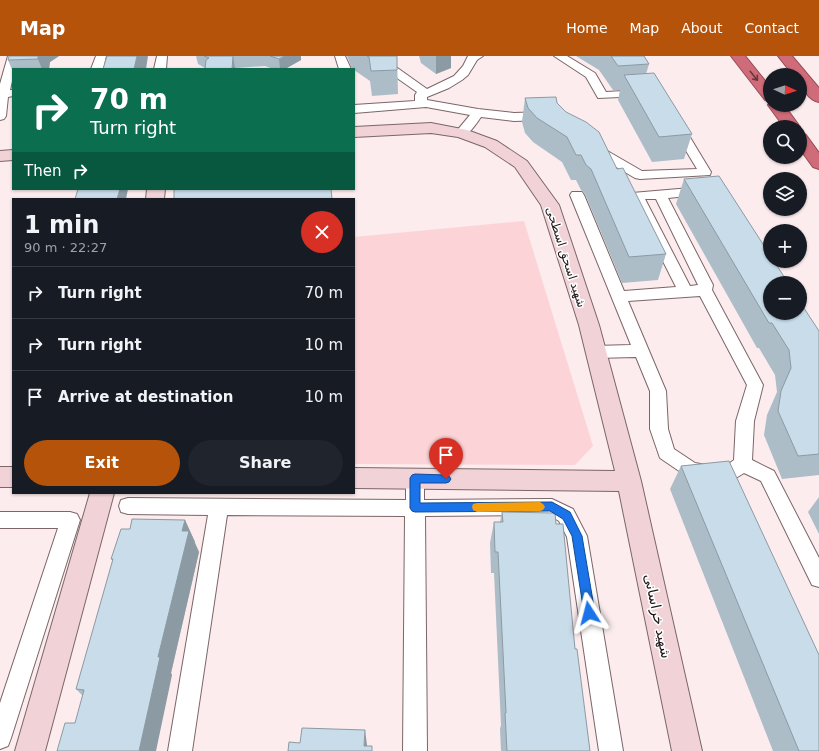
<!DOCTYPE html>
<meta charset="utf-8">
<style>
:root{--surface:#171b24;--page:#20242c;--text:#f1f3f6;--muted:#9ea1a6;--line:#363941;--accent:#b45309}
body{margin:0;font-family:"DejaVu Sans",Cairo,sans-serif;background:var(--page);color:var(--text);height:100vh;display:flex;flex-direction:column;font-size:15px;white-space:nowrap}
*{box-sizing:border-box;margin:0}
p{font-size:13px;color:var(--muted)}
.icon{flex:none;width:22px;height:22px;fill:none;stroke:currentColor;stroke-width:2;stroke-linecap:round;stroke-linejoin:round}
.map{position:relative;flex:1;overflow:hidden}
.panel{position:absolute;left:12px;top:142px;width:343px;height:296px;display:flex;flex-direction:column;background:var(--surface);border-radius:0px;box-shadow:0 1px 3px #0004}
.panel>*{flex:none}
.hud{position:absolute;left:12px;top:12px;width:343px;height:122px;border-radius:0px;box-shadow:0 1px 3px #0004;background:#0b6e4f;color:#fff;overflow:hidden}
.needle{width:26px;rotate:93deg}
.controls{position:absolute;left:763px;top:12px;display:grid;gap:8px}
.controls a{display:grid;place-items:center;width:44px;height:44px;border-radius:50%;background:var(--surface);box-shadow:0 1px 3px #0004;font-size:20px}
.pin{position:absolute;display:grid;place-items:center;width:34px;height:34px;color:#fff;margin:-41px -17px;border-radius:50% 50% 50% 0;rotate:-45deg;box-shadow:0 0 4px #0007}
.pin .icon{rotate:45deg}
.me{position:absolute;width:44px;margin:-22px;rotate:351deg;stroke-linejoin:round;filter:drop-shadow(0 0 3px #0008)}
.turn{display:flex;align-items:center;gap:14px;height:84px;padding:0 12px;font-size:18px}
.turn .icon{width:52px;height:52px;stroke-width:2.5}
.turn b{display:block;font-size:28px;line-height:34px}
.then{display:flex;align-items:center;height:38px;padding:0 12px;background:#0003;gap:8px;font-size:15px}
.round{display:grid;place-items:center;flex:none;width:42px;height:42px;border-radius:21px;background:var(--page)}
.headline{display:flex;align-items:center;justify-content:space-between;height:68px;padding:0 12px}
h1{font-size:24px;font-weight:700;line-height:30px}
.button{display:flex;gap:8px;margin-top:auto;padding:8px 12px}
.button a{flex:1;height:46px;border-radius:24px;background:var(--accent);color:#fff;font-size:16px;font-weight:700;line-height:46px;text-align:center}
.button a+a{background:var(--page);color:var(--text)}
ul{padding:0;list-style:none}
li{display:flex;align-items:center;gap:12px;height:52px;padding:0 12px;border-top:1px solid var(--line)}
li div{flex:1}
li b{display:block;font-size:15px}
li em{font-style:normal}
header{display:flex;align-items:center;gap:24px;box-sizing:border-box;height:56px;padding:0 20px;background:var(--accent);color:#fff}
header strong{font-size:19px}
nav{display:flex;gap:22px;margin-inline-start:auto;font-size:14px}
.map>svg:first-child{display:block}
.green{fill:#fcd4d7}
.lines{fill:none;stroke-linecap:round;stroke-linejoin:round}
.street-casing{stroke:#7b6668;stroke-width:2}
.secondary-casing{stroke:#7b6668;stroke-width:2}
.highway-casing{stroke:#924d56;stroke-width:2}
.street{fill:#fff;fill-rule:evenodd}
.secondary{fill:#f1d3d7;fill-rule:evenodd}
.highway{fill:#d06b79;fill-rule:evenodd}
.wall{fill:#acbdc8}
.shaded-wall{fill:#8c9aa3}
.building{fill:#c8dce9;stroke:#8c9aa3}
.oneway{stroke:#65373e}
.route{fill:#1a73e8;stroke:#114b97}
.slow{fill:#f59e0b}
.labels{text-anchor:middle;stroke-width:3;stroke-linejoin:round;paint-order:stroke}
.street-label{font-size:12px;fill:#1e1516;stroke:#fff}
.near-street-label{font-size:14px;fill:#1e1516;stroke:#fff}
</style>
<header>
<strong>Map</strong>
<nav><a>Home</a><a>Map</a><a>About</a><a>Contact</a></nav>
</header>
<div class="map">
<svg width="819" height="695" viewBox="0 0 819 695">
<rect width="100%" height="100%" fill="#fceced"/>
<path class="green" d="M524,165L593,390L575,409L354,408V181Z"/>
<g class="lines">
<g class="street-casing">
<path id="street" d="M8,0H18L15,13H13V21L10,34H13V40L8,41L6,60L4,63L0,64V28Z
M96,0H106L103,13H91Z
M157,0H167L166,13H154Z
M335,0H345L351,13H339Z
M382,0H392L396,11L427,33L454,20L463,10L468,0H483L477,4L468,19L462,24L449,32L427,41V44L478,53L514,57L546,56L550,57L552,60L550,63L546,64L514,65L481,61C475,69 468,82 457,80L455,77L470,59L426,51L354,57V49L415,45V39L417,36L387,15Z
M554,0H567L595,17L606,36L642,34L646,35L648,37L646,39L642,40L598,42L586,21Z
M676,64L680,65L682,68L711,116L710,119L640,123L635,122L589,95L587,92L589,89H597L642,115L697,113L670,68L672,65Z
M702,131L707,132L709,135L707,138L668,142L713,229L712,234L763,329L754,365L752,404L774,415L819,502V531L812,529L761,425L744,417L731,425L725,428L685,419L660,402L650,373V335L636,301L595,302L589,300L587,296L589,292L595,290L631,289L570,139L572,136H582L584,139L624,235L676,231L630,140L632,137ZM645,143H656L698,229L690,230ZM700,240L747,329L736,365L734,404L723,412L695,407L674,393L668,373L666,335L628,245Z
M415,414L421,417L424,422V444L552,443L573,453L587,480L623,695H599L567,481L559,465L549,459L425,460L427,695H403L405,460L227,459L192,695H168L208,459L128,458L121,456L119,450L121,444L128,442L406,444V422L409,417Z
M0,456H70L77,458L80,464L11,682L8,690L0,693V647L58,472H0Z"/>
</g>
<g class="secondary-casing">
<path id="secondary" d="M431,67L467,74L497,85L527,105L559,149L599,269L641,425L702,695H672L619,435L354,432V412L615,415L579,269L541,149L515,111L485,91L458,81L431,77L354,81V71Z
M13,94V104L0,105V95Z
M147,133H165L164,143H146Z
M0,411H13V431H0Z
M90,437H114L45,695H15Z"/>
</g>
<g class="highway-casing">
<path id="highway" d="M731,0H745L770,31V45L765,44Z
M778,0H792L819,32V46C808,44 800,30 800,19H793Z
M770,47V49H784L800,71H784L768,49Z
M800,77L806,79L819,97V113L813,111L800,93Z"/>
</g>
<use href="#street" class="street"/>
<use href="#secondary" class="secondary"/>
<use href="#highway" class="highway"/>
</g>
<path class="wall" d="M59,0L50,6L49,13H13V16L8,4Z
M196,0H301V4L285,13H273L265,10L235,12V13H205V12L198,8Z
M347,0H397L398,38L372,40L370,25L354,14V13H352Z
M419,0H451V12L436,18L421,7Z
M576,0H644L649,8L646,18L692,78L684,103L652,106L618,44L620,34H613L599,14Z
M525,42L557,47L617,113L666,198L658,224L622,227L585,138L581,134L576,124H571L562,106L533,86L525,77L522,66Z
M684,123L819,275V419L782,423L764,379L767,359L777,336L775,319L759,292H757L676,148Z
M681,410L819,695H773L670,433Z
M819,441V478L808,456Z
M502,456L556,468L590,695H501L500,673L501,669L494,517H491L490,487L494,466H500Z
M185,464L195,486V487L199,496L171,617L172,619L75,667L83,640L76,633L113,505L111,503L130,473Z"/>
<path class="shaded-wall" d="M38,0H59L50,6L49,13H42L38,3Z
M137,0H148L146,13H134Z
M233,0L235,12V13H232Z
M285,0H301V4L285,13H280L279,3Z
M436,0H451V12L436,18Z
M120,133H128L126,143H117Z
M185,464L195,486V487L199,496L171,617L172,619L156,695H139L158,601L182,475Z
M365,674L367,689V695L364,690Z"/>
<path class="building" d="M9,0H38V3L8,4Z
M107,0H137L134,13H103Z
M204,0H233L232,13H205L206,4L209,2Z
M270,0H285L279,3Z
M367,0H397V14L371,15L369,1Z
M611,0H644L649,8L618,10Z
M654,17L692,78L659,81L624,19Z
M556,41L557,47L566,56L586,66L599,76L617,113L623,112L666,198L629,201L591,113L586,109L581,99H576L567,81L537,62L528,52L525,42Z
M719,120L770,199V205H774L788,227H770V257H800V246L819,275V398L798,400L778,355L781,335L791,312L789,294L772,267H769L684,123Z
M78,133H120L117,143H75Z
M174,133H331L332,143H174Z
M729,405L819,599V695H799L681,410Z
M502,456L555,457L556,468H563L575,593H577L590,695H507L505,657H506L498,496H495L494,466H503Z
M132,463L185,464L182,475H189L158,601H160L139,695H57L65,667H75L84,634L76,633L113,503H111L121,473H130Z
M302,672L365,674L364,690H372V695H288L289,686L300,687Z"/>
<defs><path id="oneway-shaft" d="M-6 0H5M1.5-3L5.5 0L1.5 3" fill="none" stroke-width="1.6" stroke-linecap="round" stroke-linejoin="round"/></defs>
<use class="oneway" href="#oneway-shaft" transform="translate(754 20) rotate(51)"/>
<path class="route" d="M415,418L446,419L449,420L451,423L449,426L446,427H420V447L552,446L570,456L582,480L595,557L593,561L589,562L585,561L584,557L572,480L563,463L550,455L415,456L412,455L410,452V422L412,419Z"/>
<path class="slow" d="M540,446L543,448L545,451L543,454L540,455L477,456L473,454L472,451L473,448L477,447Z"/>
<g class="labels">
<g class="street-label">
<text transform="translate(566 201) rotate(72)" y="4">شهید اسحق اسطحی</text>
</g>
<g class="near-street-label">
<text transform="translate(658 560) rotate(78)" y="5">شهید خراسانی</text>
</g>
</g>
</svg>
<div class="controls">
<a><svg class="needle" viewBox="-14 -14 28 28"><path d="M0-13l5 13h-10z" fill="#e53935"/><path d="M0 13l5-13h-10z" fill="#9ea1a6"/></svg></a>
<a><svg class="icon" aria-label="search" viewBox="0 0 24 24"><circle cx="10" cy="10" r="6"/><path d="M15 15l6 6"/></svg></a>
<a><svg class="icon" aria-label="layers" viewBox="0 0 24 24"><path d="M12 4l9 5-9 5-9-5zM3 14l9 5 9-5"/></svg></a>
<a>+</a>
<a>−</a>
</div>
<div class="pin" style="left:446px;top:423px;background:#d93025"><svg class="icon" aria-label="arrive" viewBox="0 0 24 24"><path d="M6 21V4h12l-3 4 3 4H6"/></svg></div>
<svg class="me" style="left:589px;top:557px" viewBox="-20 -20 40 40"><path d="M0-17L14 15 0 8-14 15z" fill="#1a73e8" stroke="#fff" stroke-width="4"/></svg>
<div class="hud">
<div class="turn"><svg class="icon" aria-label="right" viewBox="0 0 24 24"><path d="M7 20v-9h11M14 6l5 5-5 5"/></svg><div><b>70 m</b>Turn right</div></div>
<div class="then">Then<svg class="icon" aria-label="right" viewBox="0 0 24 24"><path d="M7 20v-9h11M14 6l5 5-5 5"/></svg></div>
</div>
<section class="panel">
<div class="headline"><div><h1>1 min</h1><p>90 m · 22:27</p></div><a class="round" style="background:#d93025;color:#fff"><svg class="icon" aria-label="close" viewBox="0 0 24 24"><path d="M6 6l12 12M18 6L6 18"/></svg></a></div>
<ul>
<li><svg class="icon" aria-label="right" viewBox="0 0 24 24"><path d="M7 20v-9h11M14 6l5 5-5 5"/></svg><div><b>Turn right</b></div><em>70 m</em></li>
<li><svg class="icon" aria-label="right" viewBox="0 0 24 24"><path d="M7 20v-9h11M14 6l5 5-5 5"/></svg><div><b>Turn right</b></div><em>10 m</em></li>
<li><svg class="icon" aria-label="arrive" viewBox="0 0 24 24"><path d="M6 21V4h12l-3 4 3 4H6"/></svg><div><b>Arrive at destination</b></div><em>10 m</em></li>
</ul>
<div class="button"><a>Exit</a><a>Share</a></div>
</section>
</div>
